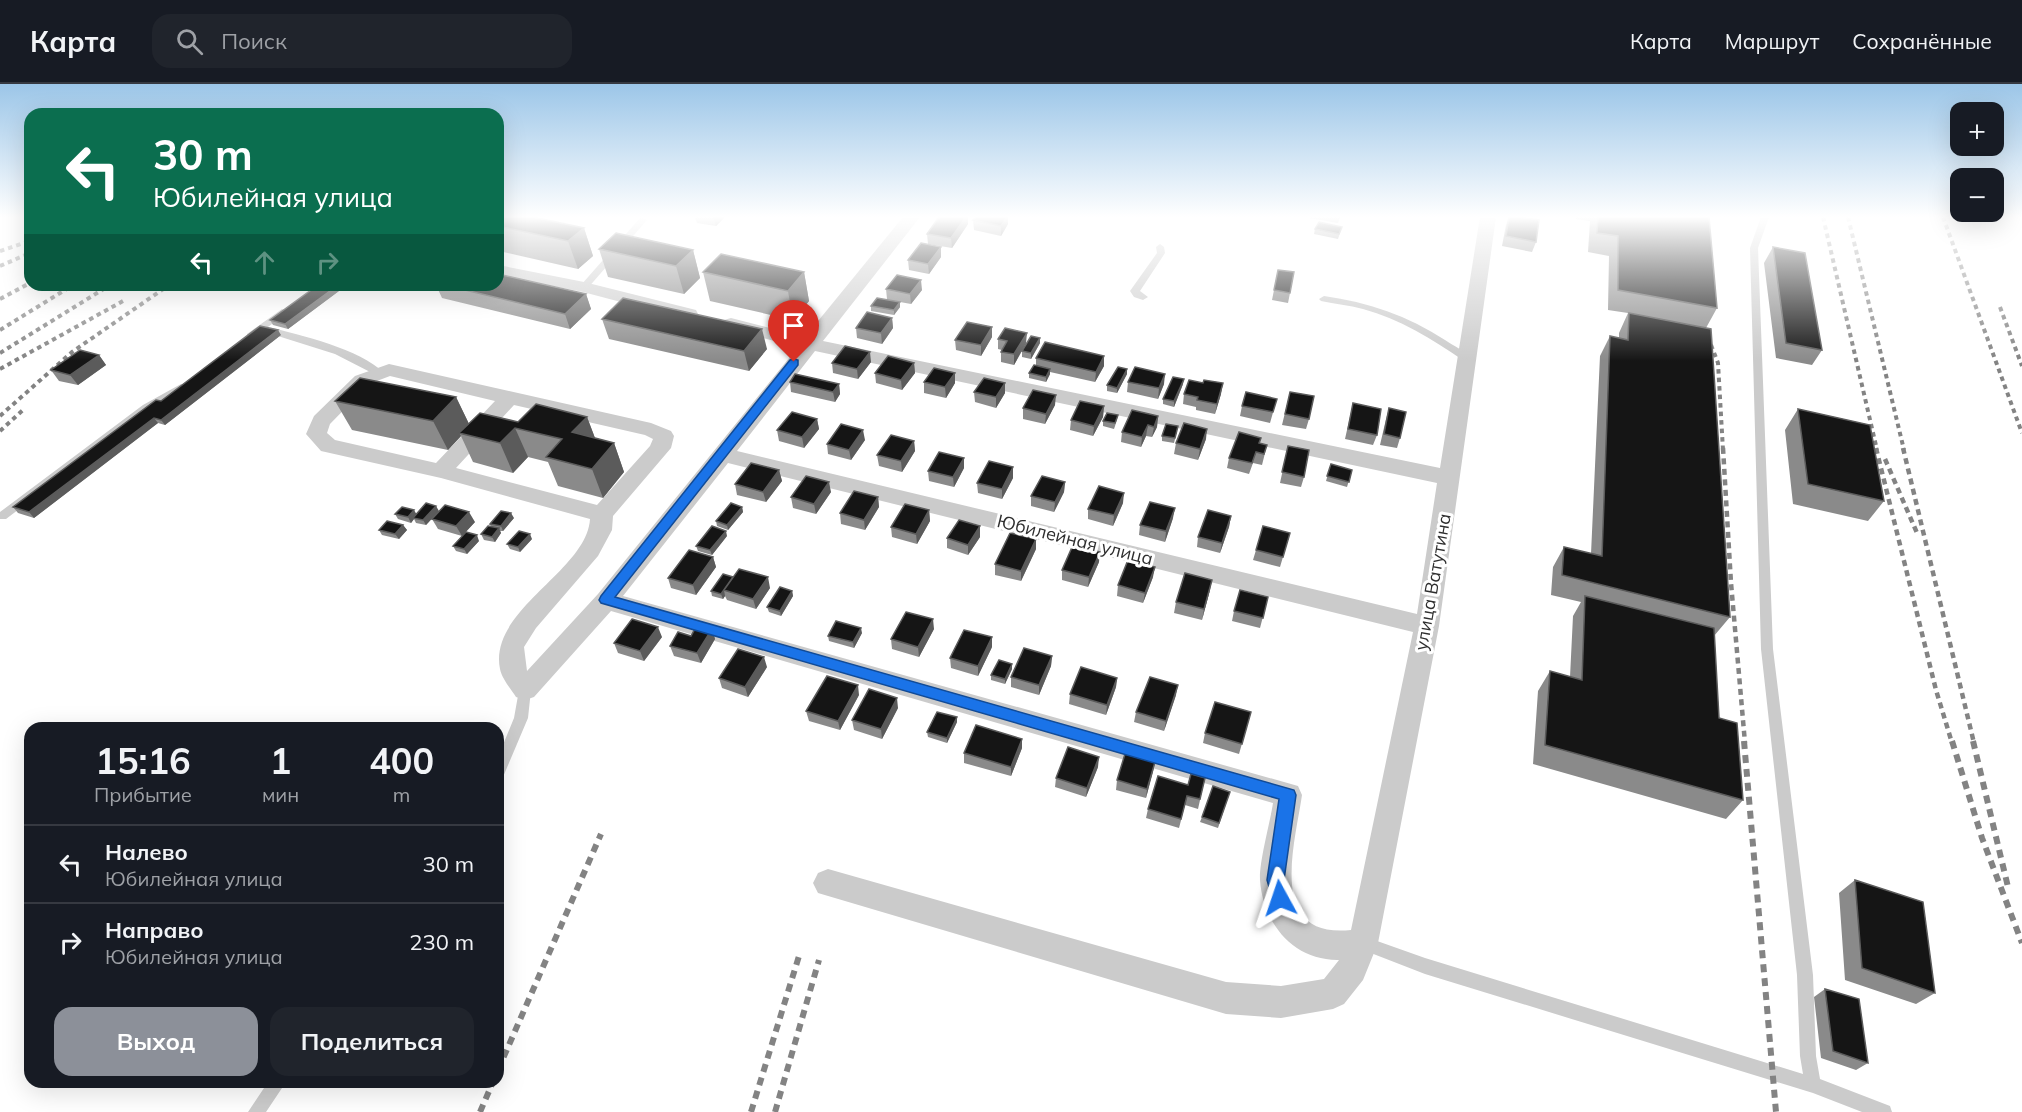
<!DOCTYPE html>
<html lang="ru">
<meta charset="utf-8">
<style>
:root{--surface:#171b24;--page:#20242c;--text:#f1f3f6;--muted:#9ea1a6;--line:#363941;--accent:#8c9099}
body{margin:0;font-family:Mulish,sans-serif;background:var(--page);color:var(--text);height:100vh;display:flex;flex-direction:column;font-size:22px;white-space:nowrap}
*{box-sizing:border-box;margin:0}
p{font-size:20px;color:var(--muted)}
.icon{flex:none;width:33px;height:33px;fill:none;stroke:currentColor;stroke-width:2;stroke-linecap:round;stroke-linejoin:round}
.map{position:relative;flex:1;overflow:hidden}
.details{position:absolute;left:24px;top:638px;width:480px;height:366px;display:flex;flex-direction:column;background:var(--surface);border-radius:18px;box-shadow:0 6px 24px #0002}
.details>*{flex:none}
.guide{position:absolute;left:24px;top:24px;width:480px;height:183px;border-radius:18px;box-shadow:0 6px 24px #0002;background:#0b6e4f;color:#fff;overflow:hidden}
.buttons{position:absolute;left:1950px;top:18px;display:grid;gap:12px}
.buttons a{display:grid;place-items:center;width:54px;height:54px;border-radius:12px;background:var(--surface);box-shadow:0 6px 24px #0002;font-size:30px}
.pin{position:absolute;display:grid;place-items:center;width:51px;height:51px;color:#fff;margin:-62px -26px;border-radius:50% 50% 50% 0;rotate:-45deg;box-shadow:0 0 6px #0007}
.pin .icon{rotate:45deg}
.me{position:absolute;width:66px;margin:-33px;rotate:355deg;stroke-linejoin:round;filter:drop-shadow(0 0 4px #0008)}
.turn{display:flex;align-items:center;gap:21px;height:126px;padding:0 30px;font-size:27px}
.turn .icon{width:78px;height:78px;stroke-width:2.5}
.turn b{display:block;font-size:42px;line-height:51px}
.lanes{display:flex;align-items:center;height:57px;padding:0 30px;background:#0003;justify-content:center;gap:30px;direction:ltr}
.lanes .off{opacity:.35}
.eta{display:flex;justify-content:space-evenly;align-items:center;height:102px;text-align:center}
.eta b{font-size:36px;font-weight:700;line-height:42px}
.primary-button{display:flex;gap:12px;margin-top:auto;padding:12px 30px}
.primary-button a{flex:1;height:69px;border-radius:18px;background:var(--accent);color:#fff;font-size:24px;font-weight:700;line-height:69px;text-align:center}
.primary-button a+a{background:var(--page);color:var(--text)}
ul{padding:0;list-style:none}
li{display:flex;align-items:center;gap:18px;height:78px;padding:0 30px;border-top:2px solid var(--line)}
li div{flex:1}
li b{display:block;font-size:22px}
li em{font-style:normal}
header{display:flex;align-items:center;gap:36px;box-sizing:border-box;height:84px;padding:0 30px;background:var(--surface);border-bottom:2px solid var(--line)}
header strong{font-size:28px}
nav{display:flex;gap:33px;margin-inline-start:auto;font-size:21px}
.search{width:420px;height:54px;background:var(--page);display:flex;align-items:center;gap:15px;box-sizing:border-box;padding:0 21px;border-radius:18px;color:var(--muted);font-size:22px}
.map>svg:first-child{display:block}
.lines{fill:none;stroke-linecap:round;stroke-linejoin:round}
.lane{fill:#cbcbcb;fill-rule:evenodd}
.street{fill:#cbcbcb;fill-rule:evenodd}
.rail-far2{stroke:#838383;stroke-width:4;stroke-dasharray:4.5 4;stroke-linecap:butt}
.rail-far1{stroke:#838383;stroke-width:4.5;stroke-dasharray:6 4.5;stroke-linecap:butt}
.rail{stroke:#838383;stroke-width:6;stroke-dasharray:8 6;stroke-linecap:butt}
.wall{fill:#8a8a8a}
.shaded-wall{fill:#5b5b5b}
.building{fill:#151515;stroke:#5b5b5b;stroke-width:1.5}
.route{fill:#1a73e8;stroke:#114b97;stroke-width:1.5}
.labels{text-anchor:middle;stroke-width:6;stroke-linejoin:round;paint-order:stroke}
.street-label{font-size:18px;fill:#2e2e2e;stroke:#fff}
</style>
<header>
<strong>Карта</strong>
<div class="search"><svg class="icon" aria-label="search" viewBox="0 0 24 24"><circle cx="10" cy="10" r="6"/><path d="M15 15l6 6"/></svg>Поиск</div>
<nav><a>Карта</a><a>Маршрут</a><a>Сохранённые</a></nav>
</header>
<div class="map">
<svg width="2022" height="1028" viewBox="0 0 2022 1028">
<rect width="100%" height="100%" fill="#fff"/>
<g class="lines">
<path class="lane" d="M1761,133H1769L1758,164L1773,565L1813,891L1816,972L1820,995L1890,1022L1892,1028H1862L1813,1009L1425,890L1358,864L1355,859L1358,854L1363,852L1425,874L1803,990L1800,972L1797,891L1761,565L1750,164Z
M640,134L647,136L587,205H581V201Z
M1160,160L1164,163L1165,169L1140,207L1148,213L1143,216L1134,213L1130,207L1157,169L1156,163Z
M1324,212C1368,218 1408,232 1445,256C1454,262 1465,267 1472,275L1470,277H1464C1432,255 1400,235 1363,225C1349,221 1335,220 1321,217L1319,215Z
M282,225L287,228L285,230L268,243C301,251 360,265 384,289L379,292L376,291L335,270L262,247L253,254H247V250Z
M181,300L185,301V305L151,325L6,435H0V428L143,321Z
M525,601L530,602L531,606L528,634L503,693L498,695V673L514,634L519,606L520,602Z
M268,998H286L266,1028H248Z"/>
<path class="street" d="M903,133H920L823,257L1440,384L1480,133H1496L1439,542L1378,859L1363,896L1344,920L1333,925L1281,934L1226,930L818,809L813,799L818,789L828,785L1226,898L1281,902L1324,895L1339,876C1294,877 1263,840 1260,796C1259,778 1270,739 1273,719L611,527L534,613L525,616L516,613C511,605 502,595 500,585C488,526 587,487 590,435L441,394L321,367L306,350L314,332L355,292L389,280L651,339L671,347L674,352L671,364L613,432L612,446L598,472L536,544L524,563L527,587L598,510L798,263L724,244L722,240L724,236L731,234L805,253ZM815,267L1437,399L1417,530L737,367ZM390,292L495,317L436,379L335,356L327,349L330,340L369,300ZM514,321L645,351L653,355L650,362L597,421L456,384ZM728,379L1413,548L1351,846C1266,855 1295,760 1302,711L1298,702L623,512Z
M498,181L584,198L696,226L698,230L696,234L689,236L583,208L498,191Z"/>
<path class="rail-far2" d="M1823,133L1877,366
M1848,133L1904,366
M1943,133L2022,349
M0,167L30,157
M0,182L30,169
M0,215L30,199
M2000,223L2022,282
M0,246L73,201
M1708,253L1718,279L1723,366
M0,269L110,201
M0,285L123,217
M0,332L72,268L169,201
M0,347L23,326"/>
<path class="rail-far1" d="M1723,364L1731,499L1745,659
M1876,364L1936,606L1952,659
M1903,364L1974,659
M1885,375L1917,449"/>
<path class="rail" d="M1744,657L1776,1028
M1952,657L1982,754L2022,859
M1973,657L2008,803
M498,986L601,750
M480,1028L493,998
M751,1028L799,872
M775,1028L819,876"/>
</g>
<path class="wall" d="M498,133L584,144L593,172L578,185L499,167Z
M695,133H725L716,142L697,139Z
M1310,133H1340L1338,139L1309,134Z
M1509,133L1536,158L1532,168L1502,162L1506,141Z
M1576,133H1709L1717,224L1706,244L1730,533L1714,552L1719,634L1743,716L1726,735L1533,680L1538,607L1550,587L1570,593L1573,532L1581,518L1551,511L1553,483L1564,463L1591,470L1600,272L1610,252L1619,254V249L1628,229L1608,226L1609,172L1588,168L1590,137L1576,135Z
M973,136L1008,140L1001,152L974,146Z
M968,140L952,164L928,160L927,150Z
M1342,143L1338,155L1314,150L1315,145Z
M941,163V173L929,190L909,186L908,176Z
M1773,163L1822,266L1812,281L1776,274L1764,179Z
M599,165L693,166L700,194L684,210L608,193Z
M1278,186L1290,209L1288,219L1272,216Z
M703,188H804L809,217L793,236L710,217Z
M318,201H347L288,245L273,241L270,236Z
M436,201H498L586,210L591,225L570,245L442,214Z
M886,205L922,206L911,220L900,218V223L894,231L871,227V222L887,215Z
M892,234L893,244L882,260L857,254L856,244Z
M602,235L767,265L749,287L609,255Z
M992,243V253L981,272L956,266L955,256Z
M281,251L165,341L158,339L34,434L18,429L13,423L161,317Z
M1040,254V259L1031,275L1022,273V267L1014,281L1001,278V268L1002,266L998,265V255L1026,259Z
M99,271L106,281L78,301L59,297L51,286Z
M1036,274L1104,282L1095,298L1050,288V290L1046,298L1029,294V289L1036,282Z
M871,278L858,295L833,289L832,279Z
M914,279L915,289L902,306L876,299L875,289Z
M1127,285V290L1117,309L1107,307V301Z
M790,298L839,300L840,310L835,318L791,308Z
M924,298L955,299L946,314L924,309Z
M1128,298L1164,300L1158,315L1127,308Z
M1183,300L1174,323L1163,320V315Z
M974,308L1005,309L996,324L975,318Z
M1290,308L1309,335L1306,345L1282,341Z
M1184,310H1221L1215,330L1196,326V323L1183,320Z
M456,313L469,340L518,338L587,333L595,354L614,359L624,388L603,414L558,402L548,378L528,373L513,389L473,378L461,352L448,366L352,346L335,317Z
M1353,319L1377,351L1373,361L1345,355Z
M1055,321L1045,340L1023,335V324Z
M1104,322L1103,333L1093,352L1070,346L1071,336Z
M1242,322L1274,325L1270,339L1240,332Z
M1389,324L1400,354L1397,364L1380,361L1386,335Z
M1798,325L1884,417L1868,437L1793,420L1785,346Z
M1118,331L1117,336L1114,345L1103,342V337Z
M1158,332L1157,343L1152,353L1146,352L1141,363L1121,358L1122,348Z
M817,335L819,345L804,364L779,357L777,346Z
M1177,347L1174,359L1162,357V352Z
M1261,354L1260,359L1267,361L1262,381L1253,379L1249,390L1227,384L1229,374Z
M1206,355L1198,376L1174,370L1176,359Z
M865,356L851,376L828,370L827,360Z
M914,357L915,367L902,388L879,382L877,371Z
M1288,362L1304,393L1301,403L1280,399Z
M1331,380L1352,386L1347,403L1326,397Z
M1013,383V394L1002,415L978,409L977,399Z
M964,384L954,403L929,397L928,387Z
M779,386L782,397L766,418L737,411L735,400Z
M1065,398L1064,408L1054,428L1031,422V412Z
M831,408L816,430L793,424L791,413Z
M878,413L879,423L865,446L841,440L840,429Z
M1123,419L1113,442L1088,435V425Z
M742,423L743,428L728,446L717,442L716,437Z
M929,426L930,437L917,460L892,453L891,443Z
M439,427L426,441L416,439L414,435L411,439L398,435L395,430H417Z
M1231,432L1229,443L1220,469L1197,463L1198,453Z
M514,434L503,447H500L501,449L495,458L484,456L481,450L491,443L490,440Z
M1173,434L1165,458L1139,451L1140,441Z
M432,435L475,438L462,452L438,445Z
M403,441L407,446L399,455L382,451L379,446Z
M980,442V453L968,471L947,464V454Z
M1290,449L1280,483L1253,476L1256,466Z
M727,452L712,471L698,467L696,462Z
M532,455L520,468L510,465L507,460Z
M1036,455V465L1021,497L995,491V480Z
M479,457L467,470L456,467L453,462Z
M713,473L716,483L696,511L671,504L668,494Z
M1099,478L1088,503L1062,496V486Z
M1153,493L1143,519L1117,512L1118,501Z
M770,504L756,525L727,516L725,512L723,515L712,512L711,507Z
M1210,506L1202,536L1174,529L1176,518Z
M792,507L793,512L781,532L769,528L767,523Z
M1268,513L1260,544L1232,537L1234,527Z
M712,545L715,555L701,579L674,572L670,562L691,552Z
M934,545L919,573L892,565L891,555Z
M862,549L854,564L829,557L828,552Z
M662,553L644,577L618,569L614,559Z
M992,563L978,592L951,584L950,574Z
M1052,572L1051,582L1039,611L1011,603V593Z
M767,583L748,613L722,604L719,594Z
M1012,585L1005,600L991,596V591Z
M1117,594L1116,603L1106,631L1069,620L1070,610Z
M859,611L840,646L809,637L806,627Z
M1176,611L1164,647L1134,638L1136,628Z
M898,624L882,655L854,646L852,636Z
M1251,628L1239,670L1203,659L1205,649Z
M957,633V638L947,659L928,653L927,648Z
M1022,664L1011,692L964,679V669Z
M1155,678L1146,714L1116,706L1117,696Z
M1098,683L1086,713L1055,703L1056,694Z
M1205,694L1198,725L1185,721L1179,744L1146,734L1148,725L1188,701Z
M1230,708L1218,744L1200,738L1202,733Z
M1855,796L1935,909L1916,920L1845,896L1839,809Z
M1825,905L1868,979L1856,986L1821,974L1814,913Z"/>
<path class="shaded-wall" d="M713,133H725L716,142Z
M966,133H968V140L952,164L951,154Z
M1007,133H1008V140L1001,152V142Z
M584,144L593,172L578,185L568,157Z
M941,163V173L929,190L928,180Z
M693,166L700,194L684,210L676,182Z
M804,188L809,217L793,236L788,207Z
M921,196L922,206L911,220L910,210Z
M338,201H347L288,245L285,240Z
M586,210L591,225L570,245L565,230Z
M900,218V223L894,231V226Z
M892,234L893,244L882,260L881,249Z
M992,243V253L981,272V261Z
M762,245L767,265L749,287L744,267Z
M278,246L281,251L165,341L161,336Z
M1027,249L1026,259L1014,281V270Z
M1040,254V259L1031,275V269Z
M870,268L871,278L858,295L857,285Z
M99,271L106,281L78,301L70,291Z
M1104,272V282L1095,298L1096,288Z
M914,279L915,289L902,306L901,296Z
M1050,285V290L1046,298V293Z
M1127,285V290L1117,309V304Z
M955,289V299L946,314L945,303Z
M1165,290L1164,300L1158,315L1159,304Z
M1184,295L1183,300L1174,323V317Z
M1005,299V309L996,324V313Z
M1223,299L1221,310L1215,330L1217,320Z
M839,300L840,310L835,318L833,308Z
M1056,311L1055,321L1045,340L1046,330Z
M456,313L470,342L459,349L461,352L448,366L433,337Z
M1104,322L1103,333L1093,352L1094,342Z
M1158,332L1157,343L1152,353L1154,343Z
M587,333L598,362L572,348Z
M154,334L158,339L34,434L29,428Z
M817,335L819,345L804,364L802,353Z
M1148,341L1146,352L1141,363L1142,353Z
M515,344L528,373L513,389L500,359Z
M1207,345L1206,355L1198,376L1200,365Z
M863,346L865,356L851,376L849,366Z
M914,357L915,367L902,388L901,377Z
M614,359L624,388L603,414L592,385Z
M964,374V384L954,403L953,393Z
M1013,383V394L1002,415V405Z
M779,386L782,397L766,418L763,408Z
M829,398L831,408L816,430L814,420Z
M1065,398L1064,408L1054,428L1055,418Z
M1124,409L1123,419L1113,442L1114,431Z
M878,413L879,423L865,446L864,436Z
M436,422L439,427L426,441L423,436Z
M742,423L743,428L728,446L727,441Z
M1175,424L1173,434L1165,458L1166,447Z
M414,426L417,431L413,434L414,435L411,439L408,433Z
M929,426L930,437L917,460L916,450Z
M469,428L475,438L462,452L456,442Z
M511,429L514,434L503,447L501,442Z
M1231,432L1229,443L1220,469L1222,459Z
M403,441L407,446L399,455L395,450Z
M980,442V453L968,471V461Z
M499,444L501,449L495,458L492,453Z
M726,447L727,452L712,471L710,466Z
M530,450L532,455L520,468L518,463Z
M477,451L479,457L467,470L464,465Z
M1036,455V465L1021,497V487Z
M1100,468L1099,478L1088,503L1089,493Z
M713,473L716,483L696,511L693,501Z
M1155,483L1153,493L1143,519L1145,509Z
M768,493L770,504L756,525L753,515Z
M1212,496L1210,506L1202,536L1204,525Z
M724,506L725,512L723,515L721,510Z
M792,507L793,512L781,532L780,527Z
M933,535L934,545L919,573L918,563Z
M658,543L662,553L644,577L640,567Z
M861,544L862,549L854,564L853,558Z
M712,545L715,555L701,579L697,569Z
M992,553V563L978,592V582Z
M1052,572L1051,582L1039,611V601Z
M764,573L767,583L748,613L745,603Z
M1012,580V585L1005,600V595Z
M1117,594L1116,603L1106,631L1107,621Z
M858,601L859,611L840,646L838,637Z
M1178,601L1176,611L1164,647L1166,637Z
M897,614L898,624L882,655L881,645Z
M957,633V638L947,659V654Z
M1022,655V664L1011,692V683Z
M1099,673L1098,683L1086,713L1087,704Z
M1155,678L1153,688L1146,714L1147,705Z"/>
<path class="building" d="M498,133H533L584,144L568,157L498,142Z
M939,133H966L951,154L927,150Z
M976,133H1007L1001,142L973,136Z
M1509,133H1519L1539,136L1536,158L1506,152Z
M1598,133H1709L1717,224L1618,206V152L1597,149Z
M1319,138L1342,143L1339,150L1315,145Z
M616,149L693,166L676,182L599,165Z
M921,159L941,163L928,180L908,176Z
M1773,163L1805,169L1822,266L1786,259Z
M721,170L804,188L788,207L703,188Z
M1278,186L1294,188L1290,209L1274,206Z
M498,190L586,210L565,230L444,201H498Z
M897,191L921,196L910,210L886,205Z
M318,201H338L285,240L270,236Z
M623,214L762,245L744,267L602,235Z
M877,214L900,218L894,226L871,222Z
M867,228L892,234L881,249L856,244Z
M1629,229L1711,245L1730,533L1562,491L1564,463L1602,472L1610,252L1628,256Z
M967,238L992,243L981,261L955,256Z
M260,242L278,246L161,336L154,334L29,428L13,423L156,316L161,317Z
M1005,244L1027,249L1014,270L1001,268L1007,257L998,255Z
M1031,252L1040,254L1031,269L1022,267Z
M1045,258L1104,272L1096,288L1036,274Z
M845,262L870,268L857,285L832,279Z
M80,266L99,271L70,291L51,286Z
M888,272L914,279L901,296L875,289Z
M1034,281L1050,285L1046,293L1029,289Z
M1118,283L1127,285L1117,304L1107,301Z
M1135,283L1165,290L1159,304L1128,298Z
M934,284L955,289L945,303L924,298Z
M795,290L839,300L833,308L790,298Z
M1173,293L1184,295L1174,317L1163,315Z
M360,294L456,313L433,337L335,317Z
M984,294L1005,299L996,313L974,308Z
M1189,296L1203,299L1204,296L1223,299L1217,320L1197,316L1198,313L1184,310Z
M1033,306L1056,311L1046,330L1023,324Z
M1246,308L1277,315L1273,328L1242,322Z
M1290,308L1314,312L1309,335L1285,330Z
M1080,317L1104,322L1094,342L1071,336Z
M1353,319L1381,325L1377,351L1348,345Z
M536,320L587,333L572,348L614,359L592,385L546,373L562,355L515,344L500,359L459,349L480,329L518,338Z
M1389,324L1406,328L1400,354L1384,350Z
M1798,325L1870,341L1884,417L1808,400Z
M1132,326L1158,332L1154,343L1148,341L1142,353L1122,348Z
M792,328L817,335L802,353L777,346Z
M1107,329L1118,331L1115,339L1103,337Z
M1184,339L1207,345L1200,365L1176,359Z
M841,340L863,346L849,366L827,360Z
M1166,340L1178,342L1175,354L1162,352Z
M1239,348L1261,354L1259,359L1267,361L1264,370L1256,368L1252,379L1229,374Z
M891,351L914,357L901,377L877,371Z
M1288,362L1309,366L1304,393L1282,388Z
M939,368L964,374L953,393L928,387Z
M989,377L1013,383L1002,405L977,399Z
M751,379L779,386L763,408L735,400Z
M1331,380L1352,386L1349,398L1327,392Z
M806,392L829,398L814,420L791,413Z
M1042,392L1065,398L1055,418L1031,412Z
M1099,402L1124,409L1114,431L1088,425Z
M854,407L878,413L864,436L840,429Z
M1150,418L1175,424L1166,447L1140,441Z
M426,419L436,422L423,436L413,434Z
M731,419L742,423L727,441L716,437Z
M905,420L929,426L916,450L891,443Z
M445,421L469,428L456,442L432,435Z
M402,423L414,426L408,433L395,430Z
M1208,426L1231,432L1222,459L1198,453Z
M501,427L511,429L501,442L490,440Z
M959,436L980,442L968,461L947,454Z
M387,437L403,441L395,450L379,446Z
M488,442L499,444L492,453L481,450Z
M712,442L726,447L710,466L696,462Z
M1263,442L1290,449L1283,473L1256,466Z
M519,447L530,450L518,463L507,460Z
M466,448L477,451L464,465L453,462Z
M1010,449L1036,455L1021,487L995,480Z
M1073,461L1100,468L1089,493L1062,486Z
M689,466L713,473L693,501L668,494Z
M1128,476L1155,483L1145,509L1118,501Z
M739,485L768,493L753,515L724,506Z
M1185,489L1212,496L1204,525L1176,518Z
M723,490L733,493L721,510L711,507Z
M780,503L792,507L780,527L767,523Z
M1240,506L1268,513L1263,534L1234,527Z
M1585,512L1714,544L1719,634L1737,639L1743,716L1545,661L1550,587L1582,596Z
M906,528L933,535L918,563L891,555Z
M632,535L658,543L640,567L614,559Z
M836,537L861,544L853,558L828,552Z
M697,541L712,545L697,569L670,562L678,548L691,552Z
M964,546L992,553L978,582L950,574Z
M1024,564L1052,572L1039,601L1011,593Z
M738,565L764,573L745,603L719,594Z
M999,576L1012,580L1005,595L991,591Z
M1081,583L1117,594L1107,621L1070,610Z
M827,592L858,601L838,637L806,627Z
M1150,593L1178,601L1166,637L1136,628Z
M869,605L897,614L881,645L852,636Z
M1215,618L1251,628L1242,660L1205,649Z
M937,628L957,633L947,654L927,648Z
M976,641L1022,655L1011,683L964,669Z
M1068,663L1099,673L1087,704L1056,694Z
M1125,670L1155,678L1147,705L1117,696Z
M1191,690L1205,694L1200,715L1187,712L1181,735L1148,725L1158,692L1188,701Z
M1213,702L1230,708L1219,739L1202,733Z
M1855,796L1923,818L1935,909L1862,884Z
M1825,905L1859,915L1868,979L1833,967Z"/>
<linearGradient id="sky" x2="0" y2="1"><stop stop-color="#9cc6e8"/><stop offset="0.48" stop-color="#fff"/><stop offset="1" stop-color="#fff" stop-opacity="0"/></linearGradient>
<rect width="2022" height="277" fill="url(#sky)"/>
<path class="route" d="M794,275L798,276V281L615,513L1294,706L1296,711L1284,796L1288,814L1285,820L1280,822L1274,820L1267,796L1279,715L601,519L599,516L601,512L790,276Z"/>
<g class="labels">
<g class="street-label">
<text transform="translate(1075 456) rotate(14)" y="6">Юбилейная улица</text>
<text transform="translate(1433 498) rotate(-80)" y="6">улица Ватутина</text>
</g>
</g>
</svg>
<div class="buttons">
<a>+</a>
<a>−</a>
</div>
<div class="pin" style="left:794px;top:278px;background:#d93025"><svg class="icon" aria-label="arrive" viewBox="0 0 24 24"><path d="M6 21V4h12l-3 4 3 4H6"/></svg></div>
<svg class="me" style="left:1280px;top:814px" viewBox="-20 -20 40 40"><path d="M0-17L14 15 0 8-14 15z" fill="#1a73e8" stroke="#fff" stroke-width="4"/></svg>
<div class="guide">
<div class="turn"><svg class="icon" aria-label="left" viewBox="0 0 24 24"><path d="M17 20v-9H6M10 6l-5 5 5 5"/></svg><div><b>30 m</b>Юбилейная улица</div></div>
<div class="lanes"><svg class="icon" aria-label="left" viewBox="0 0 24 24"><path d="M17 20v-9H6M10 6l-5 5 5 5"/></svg><svg class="icon off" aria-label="ahead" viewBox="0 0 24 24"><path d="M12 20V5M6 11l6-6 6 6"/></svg><svg class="icon off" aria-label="right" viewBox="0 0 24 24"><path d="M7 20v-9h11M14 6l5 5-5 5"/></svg></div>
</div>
<section class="details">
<div class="eta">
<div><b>15:16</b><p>Прибытие</p></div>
<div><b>1</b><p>мин</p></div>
<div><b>400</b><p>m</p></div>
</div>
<ul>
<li><svg class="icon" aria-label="left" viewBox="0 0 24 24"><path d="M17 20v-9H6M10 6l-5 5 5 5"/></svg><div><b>Налево</b><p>Юбилейная улица</p></div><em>30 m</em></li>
<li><svg class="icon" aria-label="right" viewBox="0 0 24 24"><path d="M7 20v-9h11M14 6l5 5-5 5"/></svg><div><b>Направо</b><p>Юбилейная улица</p></div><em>230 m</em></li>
</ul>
<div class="primary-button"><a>Выход</a><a>Поделиться</a></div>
</section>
</div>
